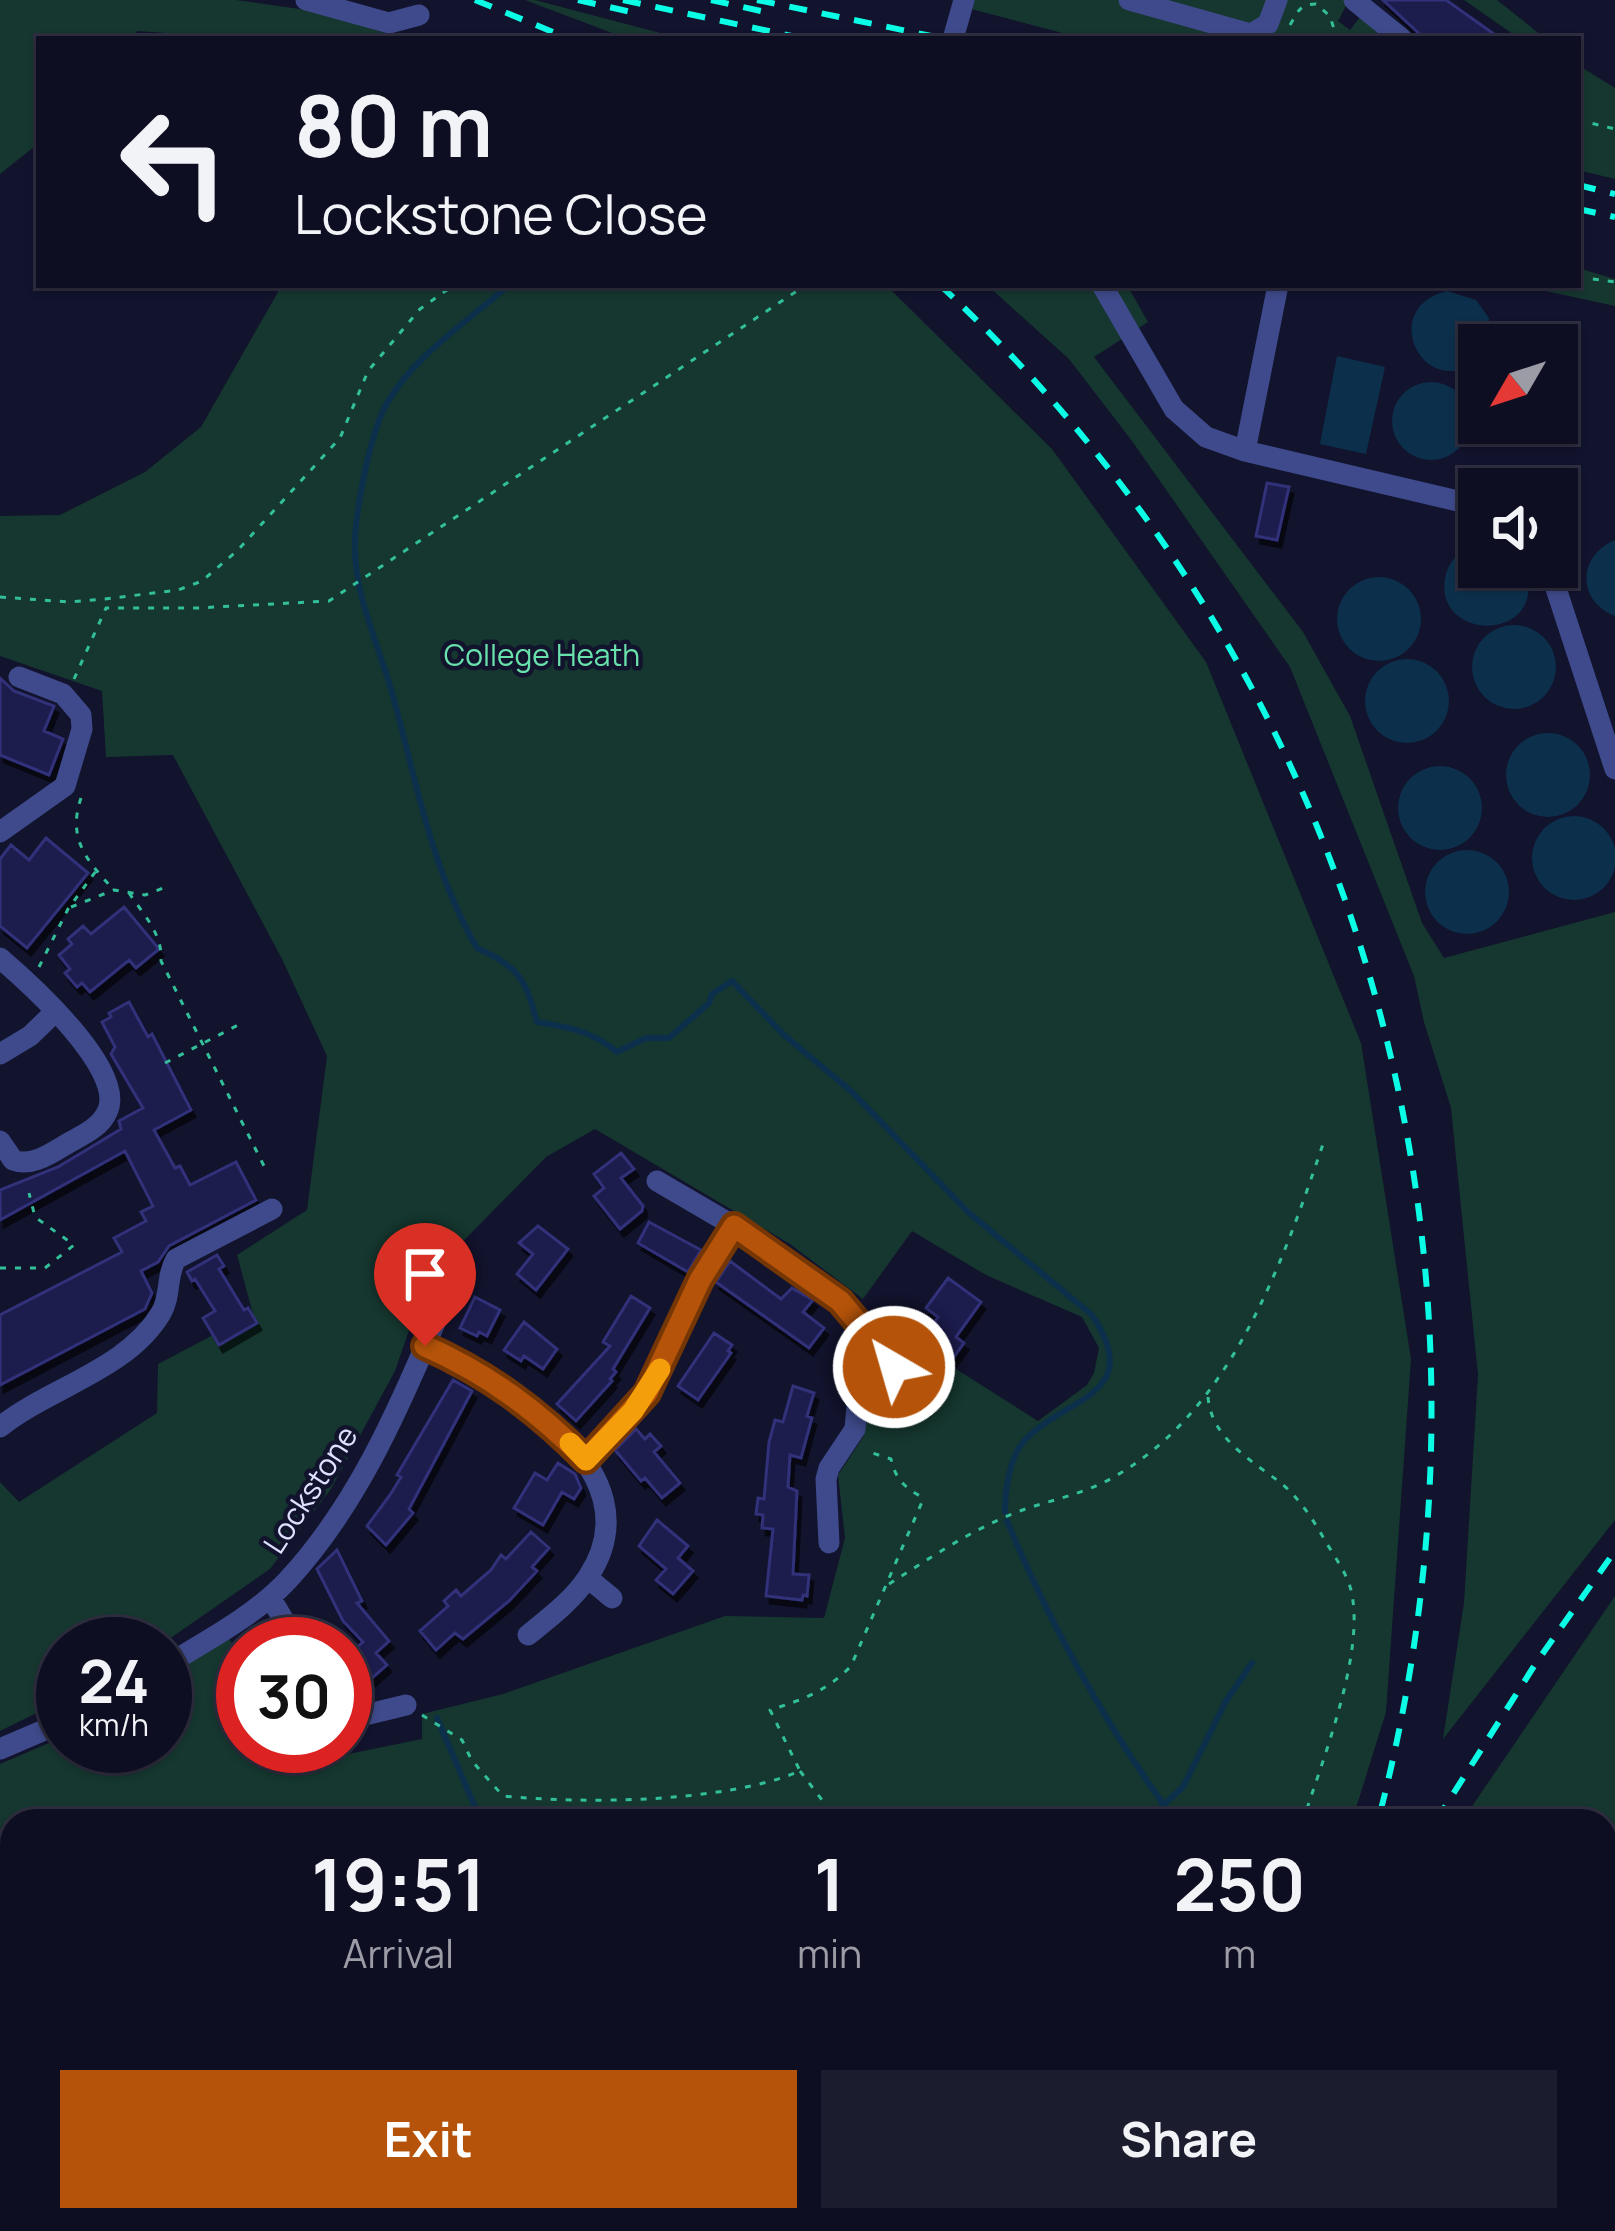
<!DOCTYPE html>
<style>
:root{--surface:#0e0e22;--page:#1c1c2f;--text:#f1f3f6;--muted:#9b9ca5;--line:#2e2e40;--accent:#b45309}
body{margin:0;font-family:Manrope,sans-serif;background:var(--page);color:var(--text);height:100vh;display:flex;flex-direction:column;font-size:45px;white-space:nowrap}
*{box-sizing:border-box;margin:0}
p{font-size:39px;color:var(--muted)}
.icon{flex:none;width:66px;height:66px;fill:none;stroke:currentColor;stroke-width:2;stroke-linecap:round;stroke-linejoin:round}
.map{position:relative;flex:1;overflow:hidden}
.sheet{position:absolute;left:0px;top:1809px;width:1617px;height:423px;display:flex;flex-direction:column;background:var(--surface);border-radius:36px 36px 0 0;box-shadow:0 3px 9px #0004,0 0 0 3px var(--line)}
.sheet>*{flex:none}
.hud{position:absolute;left:36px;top:36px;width:1545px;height:252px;border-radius:0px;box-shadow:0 3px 9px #0004,0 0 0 3px var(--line);background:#0e0e22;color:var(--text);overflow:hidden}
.needle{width:78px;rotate:231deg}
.tools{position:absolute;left:1458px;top:324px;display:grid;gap:24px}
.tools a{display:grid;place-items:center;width:120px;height:120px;border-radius:0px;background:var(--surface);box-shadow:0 3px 9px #0004,0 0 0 3px var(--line);font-size:60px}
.speed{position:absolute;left:36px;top:1617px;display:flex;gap:24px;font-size:60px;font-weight:700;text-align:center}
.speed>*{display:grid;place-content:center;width:156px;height:156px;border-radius:50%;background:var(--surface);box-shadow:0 3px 9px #0004,0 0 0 3px var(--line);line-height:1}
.speed small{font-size:30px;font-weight:400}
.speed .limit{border:18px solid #d22;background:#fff;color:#111}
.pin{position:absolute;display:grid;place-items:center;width:102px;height:102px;color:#fff;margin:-123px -51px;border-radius:50% 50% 50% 0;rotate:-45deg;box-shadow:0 0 12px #0007}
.pin .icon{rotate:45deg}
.me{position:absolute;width:132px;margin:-66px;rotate:322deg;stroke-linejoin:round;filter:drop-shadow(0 0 9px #0008)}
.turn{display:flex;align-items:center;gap:42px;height:252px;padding:0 60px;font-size:54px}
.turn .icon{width:156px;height:156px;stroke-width:2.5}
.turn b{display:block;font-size:84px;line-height:102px}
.eta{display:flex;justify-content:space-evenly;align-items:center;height:204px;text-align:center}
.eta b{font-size:72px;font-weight:700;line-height:84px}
.primary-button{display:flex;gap:24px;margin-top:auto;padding:24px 60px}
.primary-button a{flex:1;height:138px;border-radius:0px;background:var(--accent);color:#fff;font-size:48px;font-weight:700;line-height:138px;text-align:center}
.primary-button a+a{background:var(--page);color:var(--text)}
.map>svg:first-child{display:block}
.green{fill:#15372f}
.water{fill:#0c304c}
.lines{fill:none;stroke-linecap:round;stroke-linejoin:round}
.stream{stroke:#0c304c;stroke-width:6}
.building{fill:#1e1e4e;stroke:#30307a;stroke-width:3;filter:url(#shadow)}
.path{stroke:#32bf9a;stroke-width:3;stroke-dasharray:6 9;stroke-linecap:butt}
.minor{stroke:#3e4a8b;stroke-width:21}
.rail{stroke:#0cfde5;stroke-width:6;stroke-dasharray:18 15;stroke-linecap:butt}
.route-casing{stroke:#753606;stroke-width:30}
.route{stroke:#b45309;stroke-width:21}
.slow{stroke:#f59e0b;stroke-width:21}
.labels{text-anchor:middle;stroke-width:9;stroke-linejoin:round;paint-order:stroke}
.park-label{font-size:30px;fill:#68e1ab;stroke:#12132d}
.street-label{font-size:30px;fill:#dee1ff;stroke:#12132d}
</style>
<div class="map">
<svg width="1615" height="2231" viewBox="0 0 1615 2231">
<defs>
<filter id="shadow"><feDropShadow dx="4" dy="7" stdDeviation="0" flood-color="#0009"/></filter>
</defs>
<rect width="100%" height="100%" fill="#12132d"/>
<path class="green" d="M0,0H236L321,12L403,39H256L137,31L131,39H39V143L0,174Z
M525,0H535L683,39H628Z
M973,0H1267V37L1279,0H1349L1338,21L1350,30L1361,16L1383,39H1085L971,9Z
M1464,0H1497L1546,39H1520Z
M1578,65L1615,88V179L1578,170Z
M1578,268L1615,279V306L1518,285H1578Z
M282,285H886L1052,449L1206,662L1361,1043L1411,1359L1386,1712L1352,1821H12V2220H721L720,2231H0V1764L63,1737V1746H165V1678L229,1638L243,1663V1746H289L299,1764L422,1739V1714L503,1694L725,1616L824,1618L845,1538L838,1475L863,1437L871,1397C894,1380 905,1367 907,1338L1038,1421L1087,1385L1094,1373L1099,1348L1082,1317L986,1275L912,1231L863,1299L790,1244L595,1129L546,1157L427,1278L395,1371L331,1489L270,1569L162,1644H63V1700L0,1731V1482L19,1502L157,1413L158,1364L253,1314L237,1255L307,1210L327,1056L282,959L173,755L106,757L102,691L0,656V516L60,515L145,472L201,427Z
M987,285H1127L1148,322L1094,357L1303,632L1350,716L1422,923L1444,958L1615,912V1520L1443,1739L1464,1603L1478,1375L1451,1108L1424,1022L1414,976L1290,667L1132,441L1069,359Z
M1615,1596V2231H1225L1231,2220H1605V1821H1462Z
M747,2220H1181L1175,2231H739Z"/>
<path class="water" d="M1447,291L1476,300L1489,318L1488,345H1479V360C1423,403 1377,308 1447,291Z
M1337,356L1385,367L1366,454L1320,444Z
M1392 421a39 39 0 1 1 78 0a39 39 0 1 1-78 0Z
M1615,540V616C1577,601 1577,556 1615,540Z
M1479,544V567H1525C1551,644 1429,644 1446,574C1451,557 1463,548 1479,544Z
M1337 619a42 42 0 1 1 84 0a42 42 0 1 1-84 0Z
M1472 667a42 42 0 1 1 84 0a42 42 0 1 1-84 0Z
M1365 701a42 42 0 1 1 84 0a42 42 0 1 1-84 0Z
M1506 775a42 42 0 1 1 84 0a42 42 0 1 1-84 0Z
M1398 808a42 42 0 1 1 84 0a42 42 0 1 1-84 0Z
M1532 858a42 42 0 1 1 84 0a42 42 0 1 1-84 0Z
M1425 892a42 42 0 1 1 84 0a42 42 0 1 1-84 0Z"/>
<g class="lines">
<path class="stream" d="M516,285L503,290C464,324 411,359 386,405C370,434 357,505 355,538C352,588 377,642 391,689C416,778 430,867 477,948C519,967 525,978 537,1022C568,1027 592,1031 617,1052L646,1038H669L709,1003L712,994L732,981L784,1035L851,1091L968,1212L1092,1315C1146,1396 1065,1397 1025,1440C1009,1457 1005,1491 1005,1512
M1007,1521C1046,1616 1104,1722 1164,1805
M437,1718L481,1821
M1146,1821L1183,1787L1226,1701L1252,1663
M728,2231L733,2220"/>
</g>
<path class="building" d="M1383,0H1446L1501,39H1425Z
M1267,483L1289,487L1277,540L1256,536Z
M0,678L14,691L54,706L44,731L63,739L49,775L0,755Z
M46,838L88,873L27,948L0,926V859L11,845L29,860Z
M124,907L159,949L136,968L129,960L90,992L82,983L77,987L65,973L70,969L59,955L72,944L68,939L83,926L91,934Z
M129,1002L148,1037L152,1034L191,1110L154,1130L175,1168L180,1166L190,1185L236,1162L256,1200L169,1246L158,1262L141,1271L152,1293L145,1309L0,1385V1315L122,1252L114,1238L146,1221L141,1212L153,1206L125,1151L0,1220V1190L58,1167L121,1129L119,1121L143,1108L111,1054L115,1047L102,1022L111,1017L109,1013Z
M621,1153L634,1169L621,1178L643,1206L642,1211L620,1229L594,1196L604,1188L594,1174Z
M649,1222L701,1250L688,1272L638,1243Z
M538,1226L568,1249L536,1290L517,1274L533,1254L519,1243Z
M217,1255L224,1266L219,1269L244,1310L248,1308L257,1323L219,1345L203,1318L215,1311L195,1279L192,1281L187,1272Z
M730,1261L781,1299L792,1288L813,1300L803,1312L824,1328L809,1348L716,1282Z
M948,1278L981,1302L956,1337L964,1343L948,1365L919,1344L938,1317L926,1308Z
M631,1296L650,1308L613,1369L616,1372L610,1379L612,1381L576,1421L557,1404L610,1346L603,1342Z
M475,1297L500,1310L487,1336L479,1332L477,1336L460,1328Z
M524,1322L557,1349L543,1369L524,1356L521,1361L504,1350Z
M714,1333L732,1345L728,1351L731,1353L698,1400L678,1386Z
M453,1380L472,1391L409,1509L413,1513L386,1545L367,1526L390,1495L401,1477L397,1475Z
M793,1386L814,1393L807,1416L812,1418L801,1458L790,1455L788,1487L797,1491L793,1574L809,1575L807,1596L803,1595L802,1600L766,1596L773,1529L762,1528L763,1515L756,1514L758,1498L764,1499L769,1442L775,1420L783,1422Z
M636,1429L645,1439L650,1434L661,1446L654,1452L680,1483L662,1498L645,1478L641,1481L615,1450Z
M558,1463L575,1474L581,1488L574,1499L562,1492L543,1525L514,1508L535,1473L547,1480Z
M657,1520L688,1546L678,1558L693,1571L673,1594L656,1580L666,1569L639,1546Z
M531,1532L549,1548L532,1567L537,1571L509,1601L463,1639L455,1633L436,1650L420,1631L448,1606L444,1601L456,1590L461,1596L491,1570L501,1555L506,1559Z
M337,1550L362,1601L357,1603L389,1641L376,1653L387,1665L356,1692L345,1680V1658L363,1642L343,1621L317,1569Z"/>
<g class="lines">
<path class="path" d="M1290,25C1298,12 1299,4 1316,4L1330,16L1337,39
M1578,120L1615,129
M1578,277L1615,282
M0,597L69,602L105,599L178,590L202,581L238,550L340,438L368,371L420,309L454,285
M74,679L106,608H197L329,601L806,285
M81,798C67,839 87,861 114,890
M129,893C143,914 163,934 161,961L265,1168
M71,907L114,890L145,895L166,887
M39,967L68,909L96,871
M165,1063L240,1024
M0,1268H45L74,1245L35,1217L29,1193
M1208,1397C1211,1436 1247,1458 1277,1480C1296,1494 1311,1516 1323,1537C1333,1555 1349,1575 1352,1595C1364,1657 1322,1761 1303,1821
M889,1584C930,1558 971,1530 1017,1512C1049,1500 1082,1495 1112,1478C1230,1413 1282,1265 1323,1144
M422,1715L462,1740L472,1761L503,1796C585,1804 724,1803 800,1771L770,1710C802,1700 827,1691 851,1666L922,1502L920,1496C904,1487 895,1478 891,1459L866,1451
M800,1771L838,1821"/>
<path class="minor" d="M306,0L389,23L419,15
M1129,0L1251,34L1268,24L1277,0
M1354,0L1402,39
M953,39L964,0
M1102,285L1174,409L1206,437L1245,451L1479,506
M1245,451L1278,285
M1549,567L1615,769
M0,832L65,786L82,729L81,715L63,694L19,677
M0,958C28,982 128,1071 107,1112C101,1126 85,1134 72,1141C54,1151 33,1168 13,1160L0,1141
M0,1054L30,1036L56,1011
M657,1181L734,1226
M851 1360a22 22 0 1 1 44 0a22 22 0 1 1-44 0Z
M425,1346C504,1382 659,1470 588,1577C573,1600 549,1618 528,1635
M0,1427C50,1387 127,1370 161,1313C171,1297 166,1276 176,1259L272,1209
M586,1460L647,1393L700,1280L734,1226L840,1301L871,1338
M829,1543L826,1479L829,1468L855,1429L858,1395L864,1379
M588,1578L612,1598
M270,1597L298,1644
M165,1666C206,1641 254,1616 287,1581C355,1508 397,1413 435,1323
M345,1729L365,1715L406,1705
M0,1749L63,1722"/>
<path class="rail" d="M475,0L570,39
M578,0L640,14
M623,0L806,39
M711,0L770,13
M757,0L946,39
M1578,185L1615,194
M1578,209L1615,217
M940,285C1366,681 1525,1260 1378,1821
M1436,1821L1536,1663L1615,1551
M1206,2231L1212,2220"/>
</g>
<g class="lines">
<g class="route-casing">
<path id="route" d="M425,1346C488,1374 538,1411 586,1460L647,1393L700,1280L734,1226L840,1301L871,1338L890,1346L894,1367"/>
</g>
<use href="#route" class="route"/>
<path class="slow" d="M570,1443L586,1460L633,1411L660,1369"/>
</g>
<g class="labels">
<g class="park-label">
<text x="542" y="666">College Heath</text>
</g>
<g class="street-label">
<text transform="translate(311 1490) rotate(-57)" y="10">Lockstone</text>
</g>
</g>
</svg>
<div class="tools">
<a><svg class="needle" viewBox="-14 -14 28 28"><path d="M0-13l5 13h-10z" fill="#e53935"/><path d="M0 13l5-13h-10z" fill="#9b9ca5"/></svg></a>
<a><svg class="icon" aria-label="sound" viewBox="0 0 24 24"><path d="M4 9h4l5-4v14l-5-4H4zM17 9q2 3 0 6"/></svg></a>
</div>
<div class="speed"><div>24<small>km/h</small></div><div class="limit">30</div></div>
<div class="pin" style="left:425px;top:1346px;background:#d93025"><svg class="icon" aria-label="arrive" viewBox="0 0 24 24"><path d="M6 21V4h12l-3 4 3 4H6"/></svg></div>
<svg class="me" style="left:894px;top:1367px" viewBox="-20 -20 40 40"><circle r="17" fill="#b45309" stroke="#fff" stroke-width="3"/><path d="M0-11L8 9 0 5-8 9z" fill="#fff"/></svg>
<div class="hud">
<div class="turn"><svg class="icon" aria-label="left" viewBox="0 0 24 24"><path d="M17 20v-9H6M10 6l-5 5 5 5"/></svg><div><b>80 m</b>Lockstone Close</div></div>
</div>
<section class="sheet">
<div class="eta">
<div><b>19:51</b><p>Arrival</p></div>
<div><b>1</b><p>min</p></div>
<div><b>250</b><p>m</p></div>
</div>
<div class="primary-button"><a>Exit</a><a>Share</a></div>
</section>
</div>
